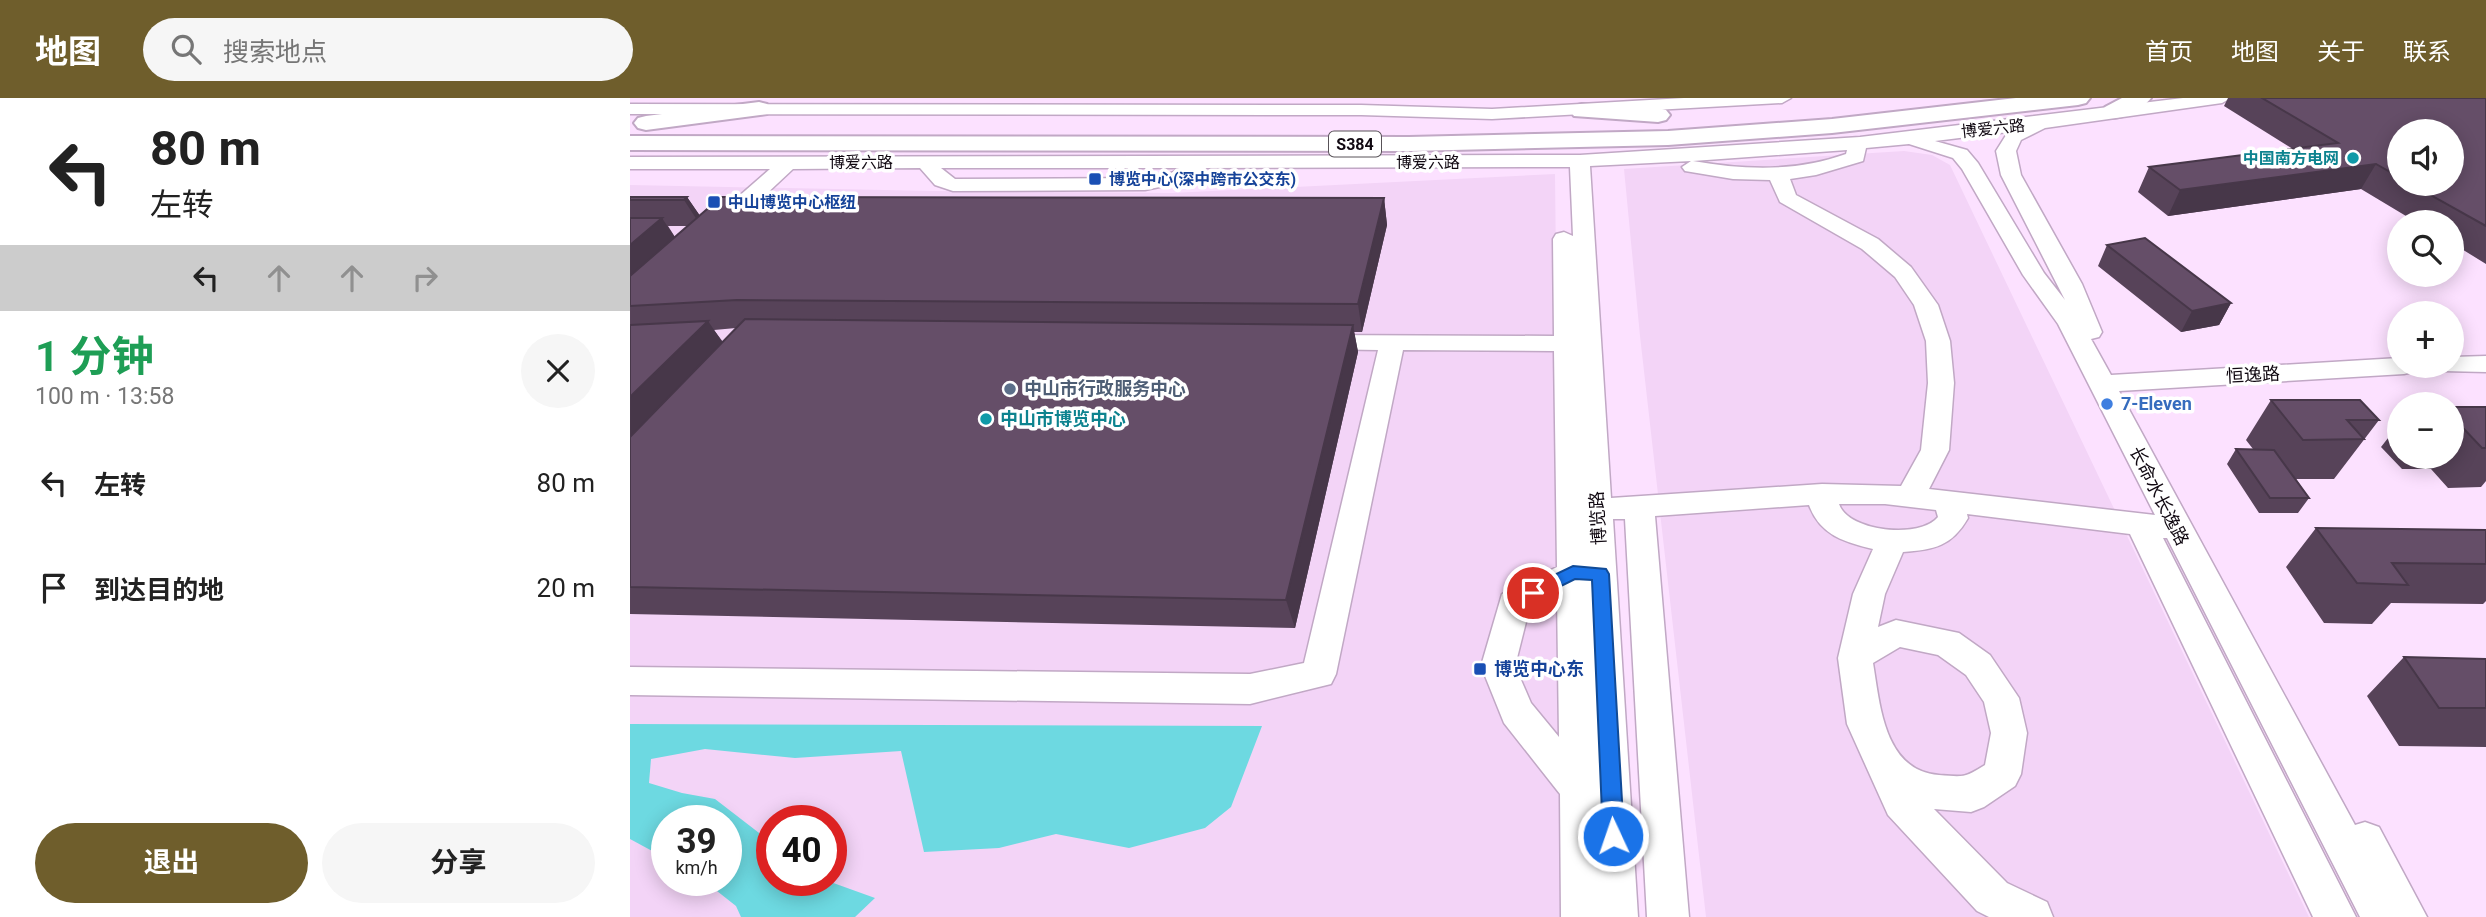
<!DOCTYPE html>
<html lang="zh">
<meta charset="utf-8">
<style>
:root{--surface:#fff;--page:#f6f6f6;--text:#222;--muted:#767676;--accent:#6f5e2c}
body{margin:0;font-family:Roboto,"Noto Sans SC",sans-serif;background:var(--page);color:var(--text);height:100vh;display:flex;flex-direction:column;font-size:26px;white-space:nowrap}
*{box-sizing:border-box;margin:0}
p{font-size:23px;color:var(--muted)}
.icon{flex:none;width:38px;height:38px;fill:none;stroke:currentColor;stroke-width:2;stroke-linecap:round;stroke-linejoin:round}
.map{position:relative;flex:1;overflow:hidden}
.side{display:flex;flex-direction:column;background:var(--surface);width:630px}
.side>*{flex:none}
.banner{background:#fff;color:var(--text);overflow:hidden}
.buttons{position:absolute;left:1757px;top:21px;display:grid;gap:14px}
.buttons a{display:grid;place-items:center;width:77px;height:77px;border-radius:50%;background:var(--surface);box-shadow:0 4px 18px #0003;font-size:35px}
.speed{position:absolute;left:21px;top:707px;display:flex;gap:14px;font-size:35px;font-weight:700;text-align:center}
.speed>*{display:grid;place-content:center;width:91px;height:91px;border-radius:50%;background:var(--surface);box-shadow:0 4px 18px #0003;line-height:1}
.speed small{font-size:18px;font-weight:400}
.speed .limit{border:10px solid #d22;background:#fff;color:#111}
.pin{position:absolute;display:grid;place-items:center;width:60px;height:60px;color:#fff;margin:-30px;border:4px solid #fff;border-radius:50%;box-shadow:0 2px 7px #0007}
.me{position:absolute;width:77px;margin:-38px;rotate:357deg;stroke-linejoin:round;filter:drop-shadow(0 0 5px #0008)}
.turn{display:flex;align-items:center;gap:24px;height:147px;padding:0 35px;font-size:32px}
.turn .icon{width:91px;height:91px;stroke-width:2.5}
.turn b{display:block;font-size:49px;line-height:60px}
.lanes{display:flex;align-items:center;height:66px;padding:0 35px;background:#0003;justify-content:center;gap:35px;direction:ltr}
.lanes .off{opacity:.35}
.round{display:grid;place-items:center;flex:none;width:74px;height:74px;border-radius:37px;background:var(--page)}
.summary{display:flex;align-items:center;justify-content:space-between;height:119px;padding:0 35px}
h1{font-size:42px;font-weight:700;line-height:52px;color:#1e9e55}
.button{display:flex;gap:14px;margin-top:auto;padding:14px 35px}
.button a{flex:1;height:80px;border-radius:42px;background:var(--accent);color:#fff;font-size:28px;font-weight:700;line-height:80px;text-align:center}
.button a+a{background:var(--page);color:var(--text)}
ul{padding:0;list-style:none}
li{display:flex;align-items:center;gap:21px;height:105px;padding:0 35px}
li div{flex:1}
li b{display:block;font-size:26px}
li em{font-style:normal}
header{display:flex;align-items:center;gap:42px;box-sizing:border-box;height:98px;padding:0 35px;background:var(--accent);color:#fff}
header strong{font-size:33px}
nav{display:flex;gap:38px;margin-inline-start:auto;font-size:24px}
.search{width:490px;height:63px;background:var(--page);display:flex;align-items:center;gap:18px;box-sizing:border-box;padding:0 24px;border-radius:38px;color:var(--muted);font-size:26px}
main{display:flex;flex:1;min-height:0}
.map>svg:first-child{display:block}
.built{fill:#f3d4f7;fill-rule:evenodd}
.water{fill:#6dd9e1}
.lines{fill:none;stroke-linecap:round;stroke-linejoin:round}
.minor-casing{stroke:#c1a8c5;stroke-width:3}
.highway-casing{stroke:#c1a8c5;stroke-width:4}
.minor{fill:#fff;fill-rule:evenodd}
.highway{fill:#fff;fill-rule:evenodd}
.wall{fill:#574359;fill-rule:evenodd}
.shaded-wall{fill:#473749}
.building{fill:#654e68;stroke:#473749;stroke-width:2}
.route{fill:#1a73e8;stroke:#114b97;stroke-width:2}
.culture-dot{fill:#0f9aa8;stroke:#fff;stroke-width:2.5}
.transit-dot{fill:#1a4fb4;stroke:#fff;stroke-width:2.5}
.service-dot{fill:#5c6f8a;stroke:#fff;stroke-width:2.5}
.shop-dot{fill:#3f7fe0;stroke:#fff;stroke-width:2.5}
.labels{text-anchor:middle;stroke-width:7;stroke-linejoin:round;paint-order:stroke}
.far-street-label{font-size:16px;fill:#100811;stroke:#fff}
.shield{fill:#fff;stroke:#585258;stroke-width:2}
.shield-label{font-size:16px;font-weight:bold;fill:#100811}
.far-culture-label{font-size:16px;font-weight:bold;fill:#0d838f;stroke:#fff;text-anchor:end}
.far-transit-label{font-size:16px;font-weight:bold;fill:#164399;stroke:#fff;text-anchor:start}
.street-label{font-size:18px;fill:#100811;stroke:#fff}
.service-label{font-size:18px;font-weight:bold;fill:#4e5e75;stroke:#fff;text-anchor:start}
.shop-label{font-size:18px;font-weight:bold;fill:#366cbe;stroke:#fff;text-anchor:start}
.culture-label{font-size:18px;font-weight:bold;fill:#0d838f;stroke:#fff;text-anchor:start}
.transit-label{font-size:18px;font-weight:bold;fill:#164399;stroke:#fff;text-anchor:start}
</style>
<header>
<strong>地图</strong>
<div class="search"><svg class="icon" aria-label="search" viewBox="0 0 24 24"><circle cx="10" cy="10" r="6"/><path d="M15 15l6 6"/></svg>搜索地点</div>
<nav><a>首页</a><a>地图</a><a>关于</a><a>联系</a></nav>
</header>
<main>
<section class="side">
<div class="banner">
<div class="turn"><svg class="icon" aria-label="left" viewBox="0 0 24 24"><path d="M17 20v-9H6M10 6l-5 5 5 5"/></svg><div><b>80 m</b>左转</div></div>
<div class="lanes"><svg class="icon" aria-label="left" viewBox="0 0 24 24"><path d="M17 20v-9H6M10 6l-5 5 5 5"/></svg><svg class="icon off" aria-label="ahead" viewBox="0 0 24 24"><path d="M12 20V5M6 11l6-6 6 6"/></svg><svg class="icon off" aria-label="ahead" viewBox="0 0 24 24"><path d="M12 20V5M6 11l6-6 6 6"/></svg><svg class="icon off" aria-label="right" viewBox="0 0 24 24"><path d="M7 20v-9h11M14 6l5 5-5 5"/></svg></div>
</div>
<div class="summary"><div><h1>1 分钟</h1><p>100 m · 13:58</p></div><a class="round"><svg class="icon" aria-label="close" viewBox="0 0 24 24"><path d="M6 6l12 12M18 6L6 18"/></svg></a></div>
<ul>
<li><svg class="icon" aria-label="left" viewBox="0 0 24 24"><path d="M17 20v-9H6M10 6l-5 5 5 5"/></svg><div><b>左转</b></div><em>80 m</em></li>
<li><svg class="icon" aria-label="arrive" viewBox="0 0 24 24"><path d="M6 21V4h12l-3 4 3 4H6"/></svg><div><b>到达目的地</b></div><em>20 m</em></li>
</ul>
<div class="button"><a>退出</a><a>分享</a></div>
</section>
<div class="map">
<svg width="1856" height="819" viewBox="0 0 1856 819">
<rect width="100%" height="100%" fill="#fce1ff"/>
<path class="built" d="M1274,53L1302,57L1320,67L1679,819H1076L1010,238L994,71Z
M925,76L933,819H0V87L303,93L542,95ZM37,723H96V782H37ZM142,723H201V782H142Z"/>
<path class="water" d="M0,626L632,628L601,709L575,730L499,750L426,736L369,750L294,754L271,653L165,660L75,651L21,661L19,685L52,695L85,701L142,745V782H195L245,800L225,819H111L106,808L73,782H96V723H37V761L0,741Z"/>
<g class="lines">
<g class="minor-casing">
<path id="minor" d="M1054,0H1161L1152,5L862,21L731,17L0,16V6L731,7L862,11Z
M1553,0H1601L1592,5L1415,30L1391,42L1386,53L1391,77L1452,186L1472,234L1469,239L1461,241L1481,277L1769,260V268H1787L1783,274L1774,276L1489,293L1725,727L1735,724L1749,729L1797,819H1730L1537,440H1533L1726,819H1683L1500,436L1337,416L1338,420C1322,448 1304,452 1273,454L1255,496L1248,529L1266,522L1329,535L1360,557L1389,600L1397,635L1391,676L1385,688L1354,709L1341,714L1304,711L1377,785L1417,804L1423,819H1359L1347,813L1258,717L1217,626L1208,560L1223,496L1243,451C1214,444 1190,437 1179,407L1025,418L1059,819H1017L995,421H983L1008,819H931L930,696L874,625L851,568L872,496L927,469L924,253L773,252L706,576L701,586L620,606L0,597V569L620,576L674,565L748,252L685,251L676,249L673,244L676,239L685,237L924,238L923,141L926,136L934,134L943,138L940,69L570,70L569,76L554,84L515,92L323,93L305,87L290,70L163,71L100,130H84L81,125L84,120L140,71H0V59L950,57L1230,39ZM1378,34L1366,53L1371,77L1435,202L1414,175L1348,65L1337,52L1305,43ZM1279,46L1323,60L1332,71L1393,177L1428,226L1525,417L1299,391L1319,352L1324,285L1320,243L1308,207L1281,169L1248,141L1166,97L1160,81L1186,77L1233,63L1236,50ZM1217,52L1216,56C1166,74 1115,72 1063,63ZM1061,63L1052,69L1055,73L1103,81L1140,82L1150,104L1232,151L1265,179L1284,207L1296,243L1298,285L1291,352L1271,388L1192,386L981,400L960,68ZM311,70H551L541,75L515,80L325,81ZM1209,406H1255L1306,412L1308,419C1291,441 1218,434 1209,406ZM927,497L929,639L901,605L885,568L899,512ZM1270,549L1308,557L1336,577L1354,604L1361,635L1355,667C1334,680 1334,679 1309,677C1254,673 1250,607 1243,565Z
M1856,258V274L1813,273L1810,268H1822V259Z"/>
</g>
<g class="highway-casing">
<path id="highway" d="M1386,0H1460L1456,5L1448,7L1202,35L1038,47L779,53L0,52V38L779,39L1038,33L1202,21Z
M1492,0H1521C1512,12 1489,23 1475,19L1471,14L1475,9Z
M129,4L137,6L141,11L137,16L16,32L8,30L4,25L8,20L16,18Z
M952,6L1028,10L1036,12L1040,17L1036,22L1028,24L944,18L940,13L944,8Z"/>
</g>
<use href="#minor" class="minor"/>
<use href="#highway" class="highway"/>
</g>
<path class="wall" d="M1598,0H1856V166L1822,145V124H1786L1731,91L1538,118L1508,94L1519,69L1663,51L1594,8ZM1769,33L1822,86H1769Z
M0,99H57L70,118L754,100L757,127L732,234H724L728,254L665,530L0,516ZM38,128H57L45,139ZM106,230L93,244L84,232Z
M1477,147L1601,205L1589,227L1551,234L1468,168Z
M1641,302L1749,322L1704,381H1666L1679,400L1668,415H1629L1597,366L1606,351H1623L1616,342Z
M1822,309H1856V383L1851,389L1818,390L1801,371H1772L1751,349L1769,326V359H1822Z
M1686,430L1856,432V503L1853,506L1761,505L1742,526L1694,525L1656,469Z
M1774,559L1856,561V649L1769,648L1737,598Z"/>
<path class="shaded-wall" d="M1746,66L1731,91L1538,118L1550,92Z
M57,99L75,125L71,128L54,102Z
M754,100L757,127L732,234L728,206Z
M32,120L50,147L0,191V147Z
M1601,205L1589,227L1551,234L1562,213Z
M78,223L97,251L0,351V299Z
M723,227L728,254L665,530L656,502Z"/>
<path class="building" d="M1632,0H1856V128L1781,86H1822V33H1769V79L1746,66L1550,92L1519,69L1708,45Z
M0,99H57L54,102H0Z
M91,99L754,100L728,206L107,202L0,208V178Z
M0,120H32L0,147Z
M1515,140L1601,205L1562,213L1477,147Z
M115,221L723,227L656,502L0,489V339Z
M78,223L0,299V227Z
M1641,302H1730L1749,322H1717L1734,341L1673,342Z
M1822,309H1856V350H1852L1834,331H1822Z
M1606,351L1644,352L1679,400H1640Z
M1686,430L1856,432V466L1762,465L1778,487L1727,485Z
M1774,559L1856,561V610H1809Z"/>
<path class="route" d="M943,468L976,471L979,476L994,738L991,745L983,748L976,745L973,738L962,482L945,481L903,502L897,500L895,495L897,490Z"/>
<g class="culture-dot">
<circle cx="1723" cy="60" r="7"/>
<circle cx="356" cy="321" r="7"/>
</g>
<g class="transit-dot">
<rect x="458" y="74" width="14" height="14" rx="3.5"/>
<rect x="77" y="97" width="14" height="14" rx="3.5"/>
<rect x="843" y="564" width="14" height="14" rx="3.5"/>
</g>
<circle class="service-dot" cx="380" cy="291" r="7"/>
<circle class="shop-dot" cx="1477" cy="306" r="7"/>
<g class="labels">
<g class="far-street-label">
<text transform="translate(1363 30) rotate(-6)" y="6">博爱六路</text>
<text x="231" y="70">博爱六路</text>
<text x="798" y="70">博爱六路</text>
</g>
<rect class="shield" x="699" y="33.5" width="52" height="25" rx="5"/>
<g class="shield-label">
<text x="725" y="52">S384</text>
</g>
<g class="far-culture-label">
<text x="1709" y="66">中国南方电网</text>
</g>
<g class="far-transit-label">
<text x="479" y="87">博览中心(深中跨市公交东)</text>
<text x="98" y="110">中山博览中心枢纽</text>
</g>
<g class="street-label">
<text transform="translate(1623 277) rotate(-3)" y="6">恒逸路</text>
<text transform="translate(1529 398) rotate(63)" y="6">长命水长逸路</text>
<text transform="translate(968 420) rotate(-93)" y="6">博览路</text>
</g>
<g class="service-label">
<text x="394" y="297">中山市行政服务中心</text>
</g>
<g class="shop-label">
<text x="1491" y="312">7-Eleven</text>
</g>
<g class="culture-label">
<text x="370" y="327">中山市博览中心</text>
</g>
<g class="transit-label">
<text x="864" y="577">博览中心东</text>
</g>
</g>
</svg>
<div class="buttons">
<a><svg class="icon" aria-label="sound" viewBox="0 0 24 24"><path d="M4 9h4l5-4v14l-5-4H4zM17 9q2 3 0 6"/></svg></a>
<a><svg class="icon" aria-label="search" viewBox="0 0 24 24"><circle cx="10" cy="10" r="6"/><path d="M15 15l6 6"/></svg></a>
<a>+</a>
<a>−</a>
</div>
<div class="speed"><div>39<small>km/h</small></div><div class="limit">40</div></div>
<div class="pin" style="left:903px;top:495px;background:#d93025"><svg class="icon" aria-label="arrive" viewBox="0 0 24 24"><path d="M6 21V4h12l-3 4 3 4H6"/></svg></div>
<svg class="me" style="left:983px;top:738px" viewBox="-20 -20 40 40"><circle r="17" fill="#1a73e8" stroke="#fff" stroke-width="3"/><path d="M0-11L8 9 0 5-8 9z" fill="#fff"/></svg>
</div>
</main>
